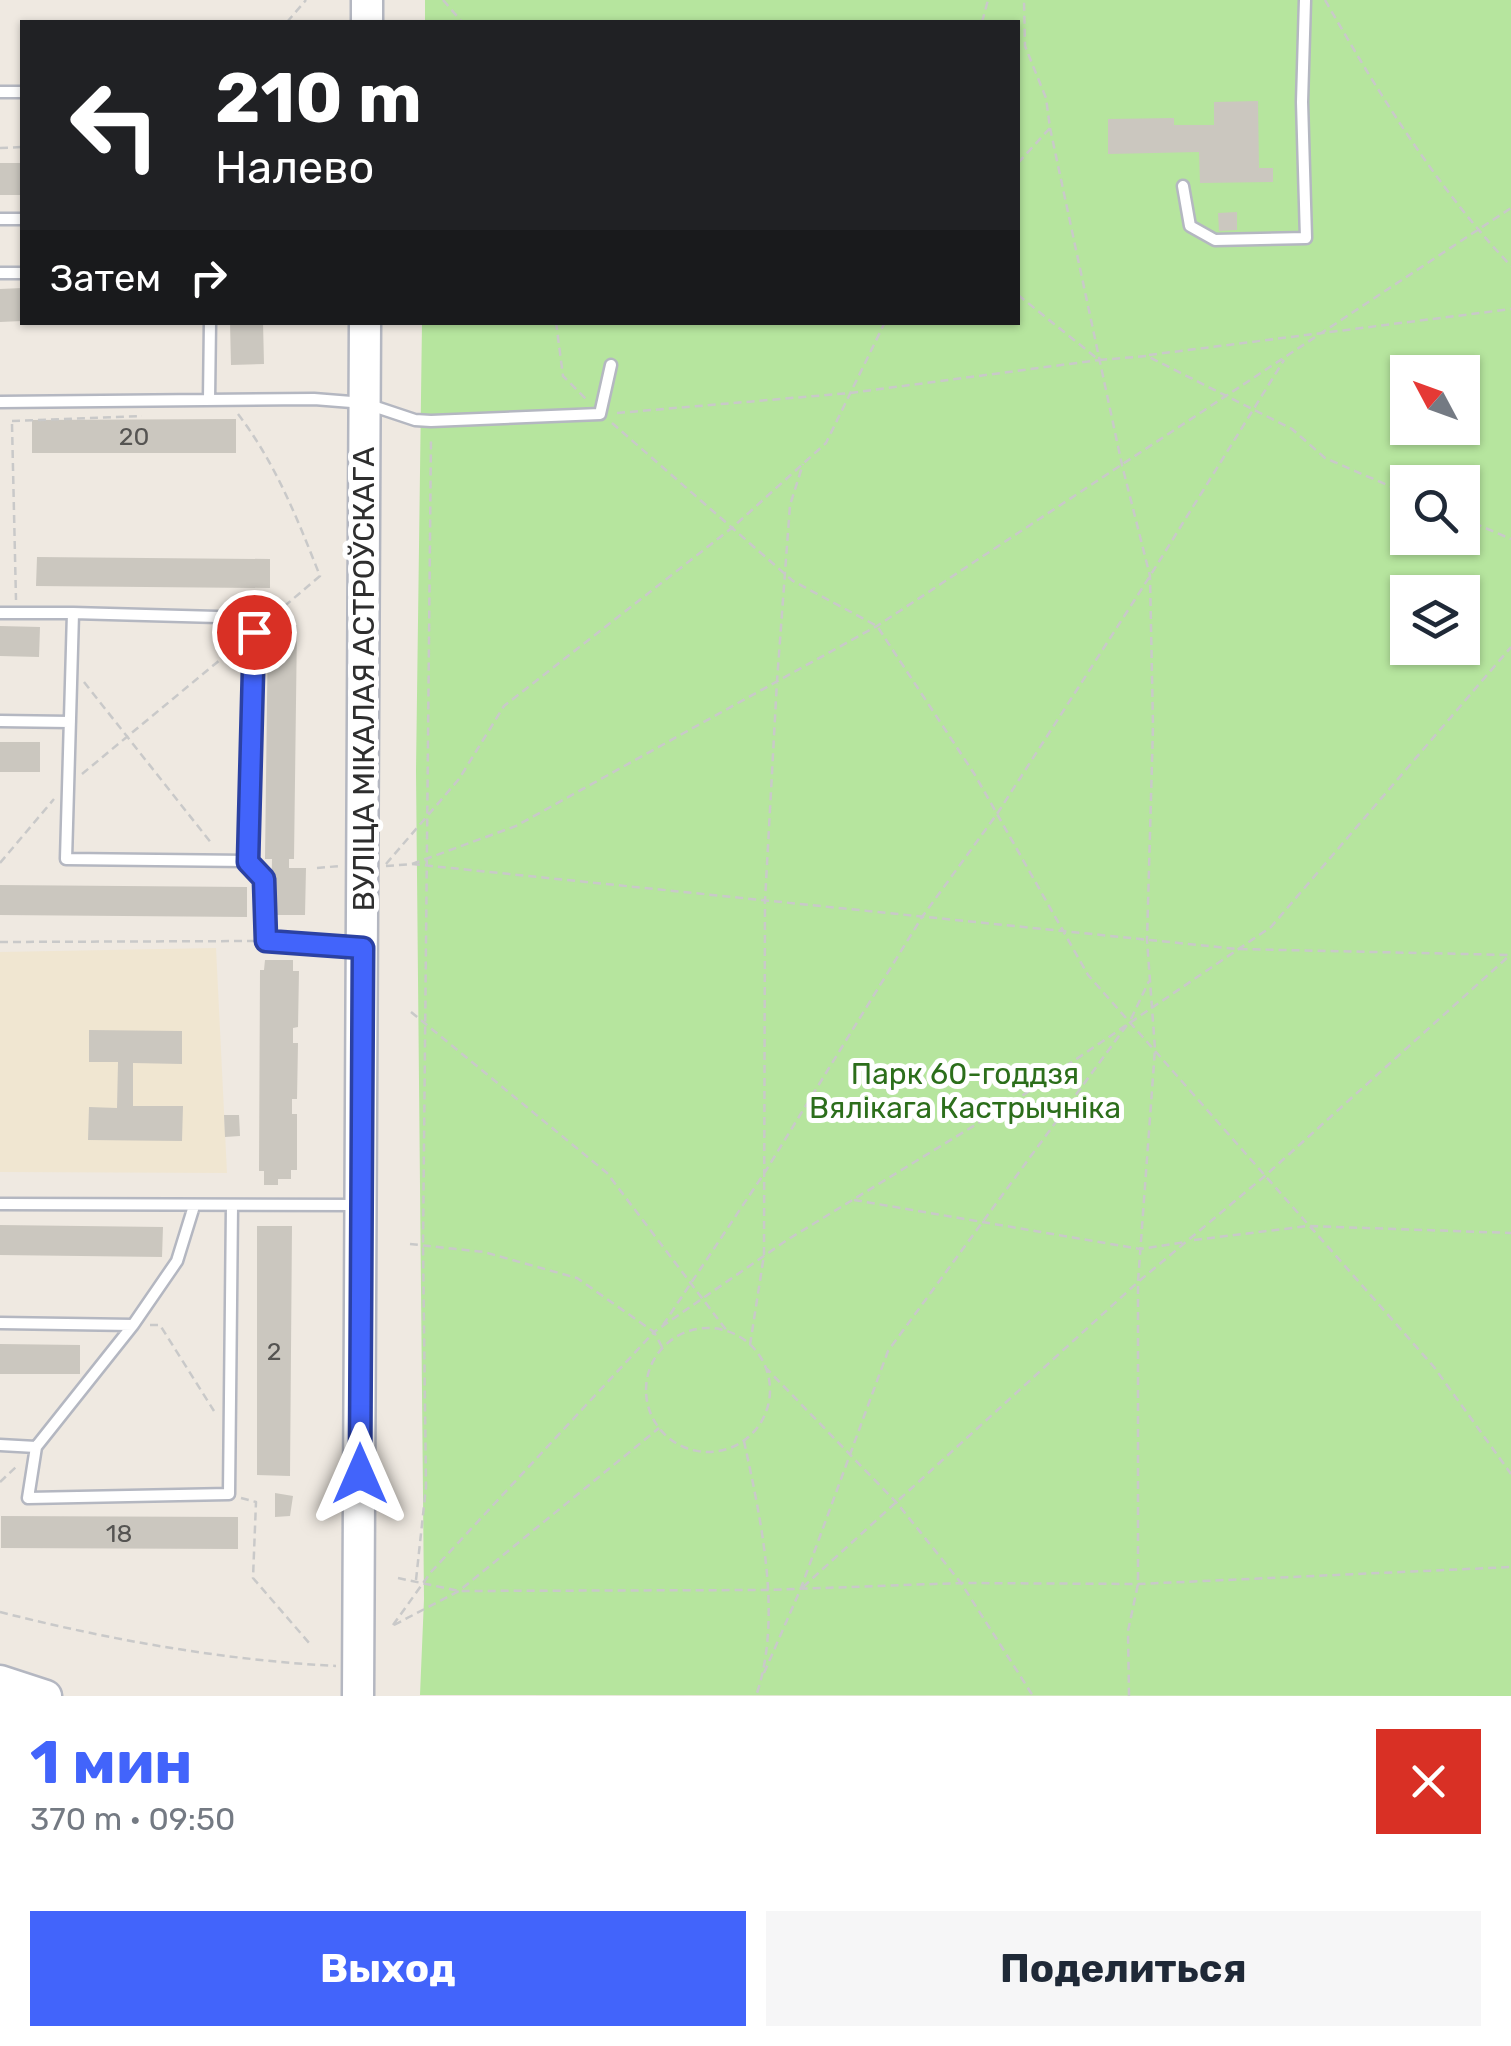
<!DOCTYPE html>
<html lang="ru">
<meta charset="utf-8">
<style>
:root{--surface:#fff;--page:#f6f6f7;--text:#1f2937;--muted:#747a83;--accent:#4264fb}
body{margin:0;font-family:Rubik,sans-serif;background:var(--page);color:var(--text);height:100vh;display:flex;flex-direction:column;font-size:38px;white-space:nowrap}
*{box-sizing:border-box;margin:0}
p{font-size:32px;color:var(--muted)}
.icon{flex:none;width:55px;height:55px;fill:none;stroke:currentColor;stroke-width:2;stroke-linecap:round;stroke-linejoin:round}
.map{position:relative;height:1696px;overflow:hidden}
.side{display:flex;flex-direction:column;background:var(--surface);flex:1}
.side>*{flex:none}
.banner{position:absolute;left:20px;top:20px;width:1000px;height:305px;border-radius:0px;box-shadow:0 2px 8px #0004;background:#202124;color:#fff;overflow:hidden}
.needle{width:65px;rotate:311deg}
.controls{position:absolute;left:1390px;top:355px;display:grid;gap:20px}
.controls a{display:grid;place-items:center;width:90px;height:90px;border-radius:0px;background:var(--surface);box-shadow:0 2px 8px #0004;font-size:50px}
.pin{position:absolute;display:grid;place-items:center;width:85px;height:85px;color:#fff;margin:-42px;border:5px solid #fff;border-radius:50%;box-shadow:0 2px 10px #0007}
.me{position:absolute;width:110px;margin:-55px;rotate:0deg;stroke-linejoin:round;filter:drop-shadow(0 0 8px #0008)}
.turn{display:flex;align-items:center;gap:35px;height:210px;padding:0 30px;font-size:45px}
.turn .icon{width:130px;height:130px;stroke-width:2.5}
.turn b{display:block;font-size:70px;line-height:85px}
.then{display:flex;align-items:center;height:95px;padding:0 30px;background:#0003;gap:20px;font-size:38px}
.round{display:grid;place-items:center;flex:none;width:105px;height:105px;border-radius:0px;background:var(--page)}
.overview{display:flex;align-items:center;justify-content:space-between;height:170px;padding:0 30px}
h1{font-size:60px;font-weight:700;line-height:75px;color:var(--accent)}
.primary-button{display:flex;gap:20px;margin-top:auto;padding:20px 30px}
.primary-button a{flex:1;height:115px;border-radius:0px;background:var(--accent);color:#fff;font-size:40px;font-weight:700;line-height:115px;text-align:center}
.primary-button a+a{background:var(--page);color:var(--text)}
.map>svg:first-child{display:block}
.education{fill:#f0e6d1}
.green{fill:#b6e59e;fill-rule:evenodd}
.building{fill:#cbc7bf}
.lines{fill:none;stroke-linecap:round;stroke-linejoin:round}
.service-casing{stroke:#b4b7c1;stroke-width:15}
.secondary-casing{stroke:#b4b7c1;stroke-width:35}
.path{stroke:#c9c9c9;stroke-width:2.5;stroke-dasharray:8 5;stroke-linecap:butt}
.service{stroke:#fff;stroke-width:10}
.secondary{stroke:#fff;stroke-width:30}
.route-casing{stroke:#2b41a3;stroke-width:25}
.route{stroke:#4264fb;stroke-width:18}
.labels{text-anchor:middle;stroke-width:10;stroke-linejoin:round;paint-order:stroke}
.number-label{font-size:25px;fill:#555452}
.street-label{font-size:30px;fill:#2e2e2e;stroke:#fff}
.park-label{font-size:30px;fill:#2c6e1b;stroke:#fff}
</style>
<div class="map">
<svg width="1511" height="1696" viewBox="0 0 1511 1696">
<rect width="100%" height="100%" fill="#efe9e1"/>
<path class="education" d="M216,948L227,1173L0,1172V952Z"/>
<path class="green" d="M425,0H1511V1696L420,1695L424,1599L416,771L422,323L1018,322V22H425ZM1408,372H1462V428H1408ZM1408,482H1462V538H1408ZM1408,592H1462V648H1408Z"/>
<path class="building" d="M1258,101L1259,168H1273V182L1200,183L1199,152L1108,154V119L1174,118V125H1214V102Z
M0,163H22V195H0Z
M1237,212V230L1219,231L1218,213Z
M22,288V321L0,322V289Z
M230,322H263L264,364L231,365Z
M236,419V453H32V420Z
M37,557L270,559V588L36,586Z
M268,624L297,625L294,859H289V868H306L305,915H271L272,859H265Z
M0,626L40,627L39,657L0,656Z
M0,742H40V772H0Z
M0,885L247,887V917L0,915Z
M265,960H293V971H299L298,1027L293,1028V1043H298L297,1099H292V1114H297V1170H291V1179H278V1185H264V1171H259L260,970H264Z
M89,1030L182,1031V1064L133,1063V1106H183L182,1141L88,1140L89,1107L117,1108L118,1062H89Z
M224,1115H239L240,1136L225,1137Z
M0,1225L163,1227L162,1257L0,1255Z
M257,1226H292L290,1476L257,1475Z
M0,1344L80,1345V1374H0Z
M275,1493L293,1496L290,1516L275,1517Z
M1,1516L238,1517V1549L1,1548Z"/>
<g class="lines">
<g class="service-casing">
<path id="service" d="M0,92H22
M1183,186L1190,226L1215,240L1306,238L1302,102L1305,0
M0,219H22
M0,273H22
M209,399L210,322
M0,402L314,399L364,403L415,420L431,421L600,414L611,365
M0,613H73
M73,613L254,618L248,861L66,859Z
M0,721L70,722
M248,861L264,879L266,941L358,947
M0,1204L359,1205
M0,1323L133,1325L177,1261L194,1206
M0,1445L36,1447L133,1325
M36,1447L28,1498L229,1494L232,1206"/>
</g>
<g class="secondary-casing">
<path id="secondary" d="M367,22V0
M0,1681L46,1696
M358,1696L365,322"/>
</g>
<path class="path" d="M443,0L462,22
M1325,0C1379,94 1436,187 1511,266
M287,22L306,0
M982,22L988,0
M1050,128L1122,465L1150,576L1153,726L1147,940L1155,1049L1138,1282V1584L1128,1631L1129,1696
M0,148L22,147
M1018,163L1050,128L1046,98L1025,46L1024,0
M1018,295L1099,360L1147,356L1292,429L1325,458L1408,494
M556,322L563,376L588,401
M1149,355L1511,309
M617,413L850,393L1099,360
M238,414C276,464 297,518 320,576L267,621
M12,421L142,416
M612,423L793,581L877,626L975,775L1088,975L1434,1367L1511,1474
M12,424L16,600
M1462,518L1511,539
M84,682L212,844
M82,774L238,645
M0,863L54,799
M386,864L459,779L504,706L733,527L826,443L885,322
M412,864L516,826L877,626L1511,208
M386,866L412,864L1237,949L1511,955
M317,868L340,866
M0,942L254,941
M411,1012L607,1173L727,1331
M1131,1019L1149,981
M854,1200L1140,1249L1186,1242
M1194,1240L1308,1226L1511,1233
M150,1325H160L214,1411
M663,1325L765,1172L922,917L997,814L1150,576L1284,360
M646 1390a62 62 0 1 1 124 0a62 62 0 1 1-124 0Z
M750,1345L764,1255L765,901L777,681L790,505L803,464
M662,1347L654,1332L787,1240L1016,1100L1271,927L1511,647
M765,1367L897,1503L961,1583L1033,1696
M744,1441C761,1520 783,1618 756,1696
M0,1482L17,1466
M241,1498L256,1502L253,1578L310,1644
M398,1578L459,1591L767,1590L961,1583L1138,1584L1511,1567
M416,1580L426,1487L423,1246L431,437
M803,1587L1138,1282L1266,1175L1509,956
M0,1612C110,1640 223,1660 336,1666
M393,1625L431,1572L654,1332L577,1278L484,1252L410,1244
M394,1625L459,1591L659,1428
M764,1673L801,1588L888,1351L1127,1025"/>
<use href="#service" class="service"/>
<use href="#secondary" class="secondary"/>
</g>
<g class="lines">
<g class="route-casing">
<path id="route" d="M254,632L248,862L264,879L266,941L363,948L360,1474"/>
</g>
<use href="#route" class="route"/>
</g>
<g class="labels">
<g class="number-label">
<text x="134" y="445">20</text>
<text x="274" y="1360">2</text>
<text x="119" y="1542">18</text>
</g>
<g class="street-label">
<text transform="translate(364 679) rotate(-90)" y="10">ВУЛІЦА МІКАЛАЯ АСТРОЎСКАГА</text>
</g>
<g class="park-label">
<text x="965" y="1084">Парк 60-годдзя<tspan x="965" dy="34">Вялікага Кастрычніка</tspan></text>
</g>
</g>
</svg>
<div class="controls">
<a><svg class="needle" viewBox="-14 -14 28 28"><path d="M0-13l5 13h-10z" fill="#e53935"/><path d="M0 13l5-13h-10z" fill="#747a83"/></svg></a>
<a><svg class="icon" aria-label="search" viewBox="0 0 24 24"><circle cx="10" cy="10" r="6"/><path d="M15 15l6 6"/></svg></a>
<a><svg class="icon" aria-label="layers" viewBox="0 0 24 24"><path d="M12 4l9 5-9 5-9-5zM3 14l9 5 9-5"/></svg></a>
</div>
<div class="pin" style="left:254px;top:632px;background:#d93025"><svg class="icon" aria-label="arrive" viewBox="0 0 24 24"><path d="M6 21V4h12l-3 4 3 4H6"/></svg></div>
<svg class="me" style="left:360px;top:1474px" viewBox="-20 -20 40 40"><path d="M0-17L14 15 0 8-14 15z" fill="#4264fb" stroke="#fff" stroke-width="4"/></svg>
<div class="banner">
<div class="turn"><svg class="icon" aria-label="left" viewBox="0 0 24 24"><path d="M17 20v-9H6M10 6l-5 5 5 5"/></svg><div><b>210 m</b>Налево</div></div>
<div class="then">Затем<svg class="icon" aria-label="right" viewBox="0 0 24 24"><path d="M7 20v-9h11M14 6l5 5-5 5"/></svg></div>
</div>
</div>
<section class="side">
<div class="overview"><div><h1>1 мин</h1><p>370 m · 09:50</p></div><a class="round" style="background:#d93025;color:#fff"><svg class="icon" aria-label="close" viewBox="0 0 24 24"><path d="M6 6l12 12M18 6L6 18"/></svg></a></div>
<div class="primary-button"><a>Выход</a><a>Поделиться</a></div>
</section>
